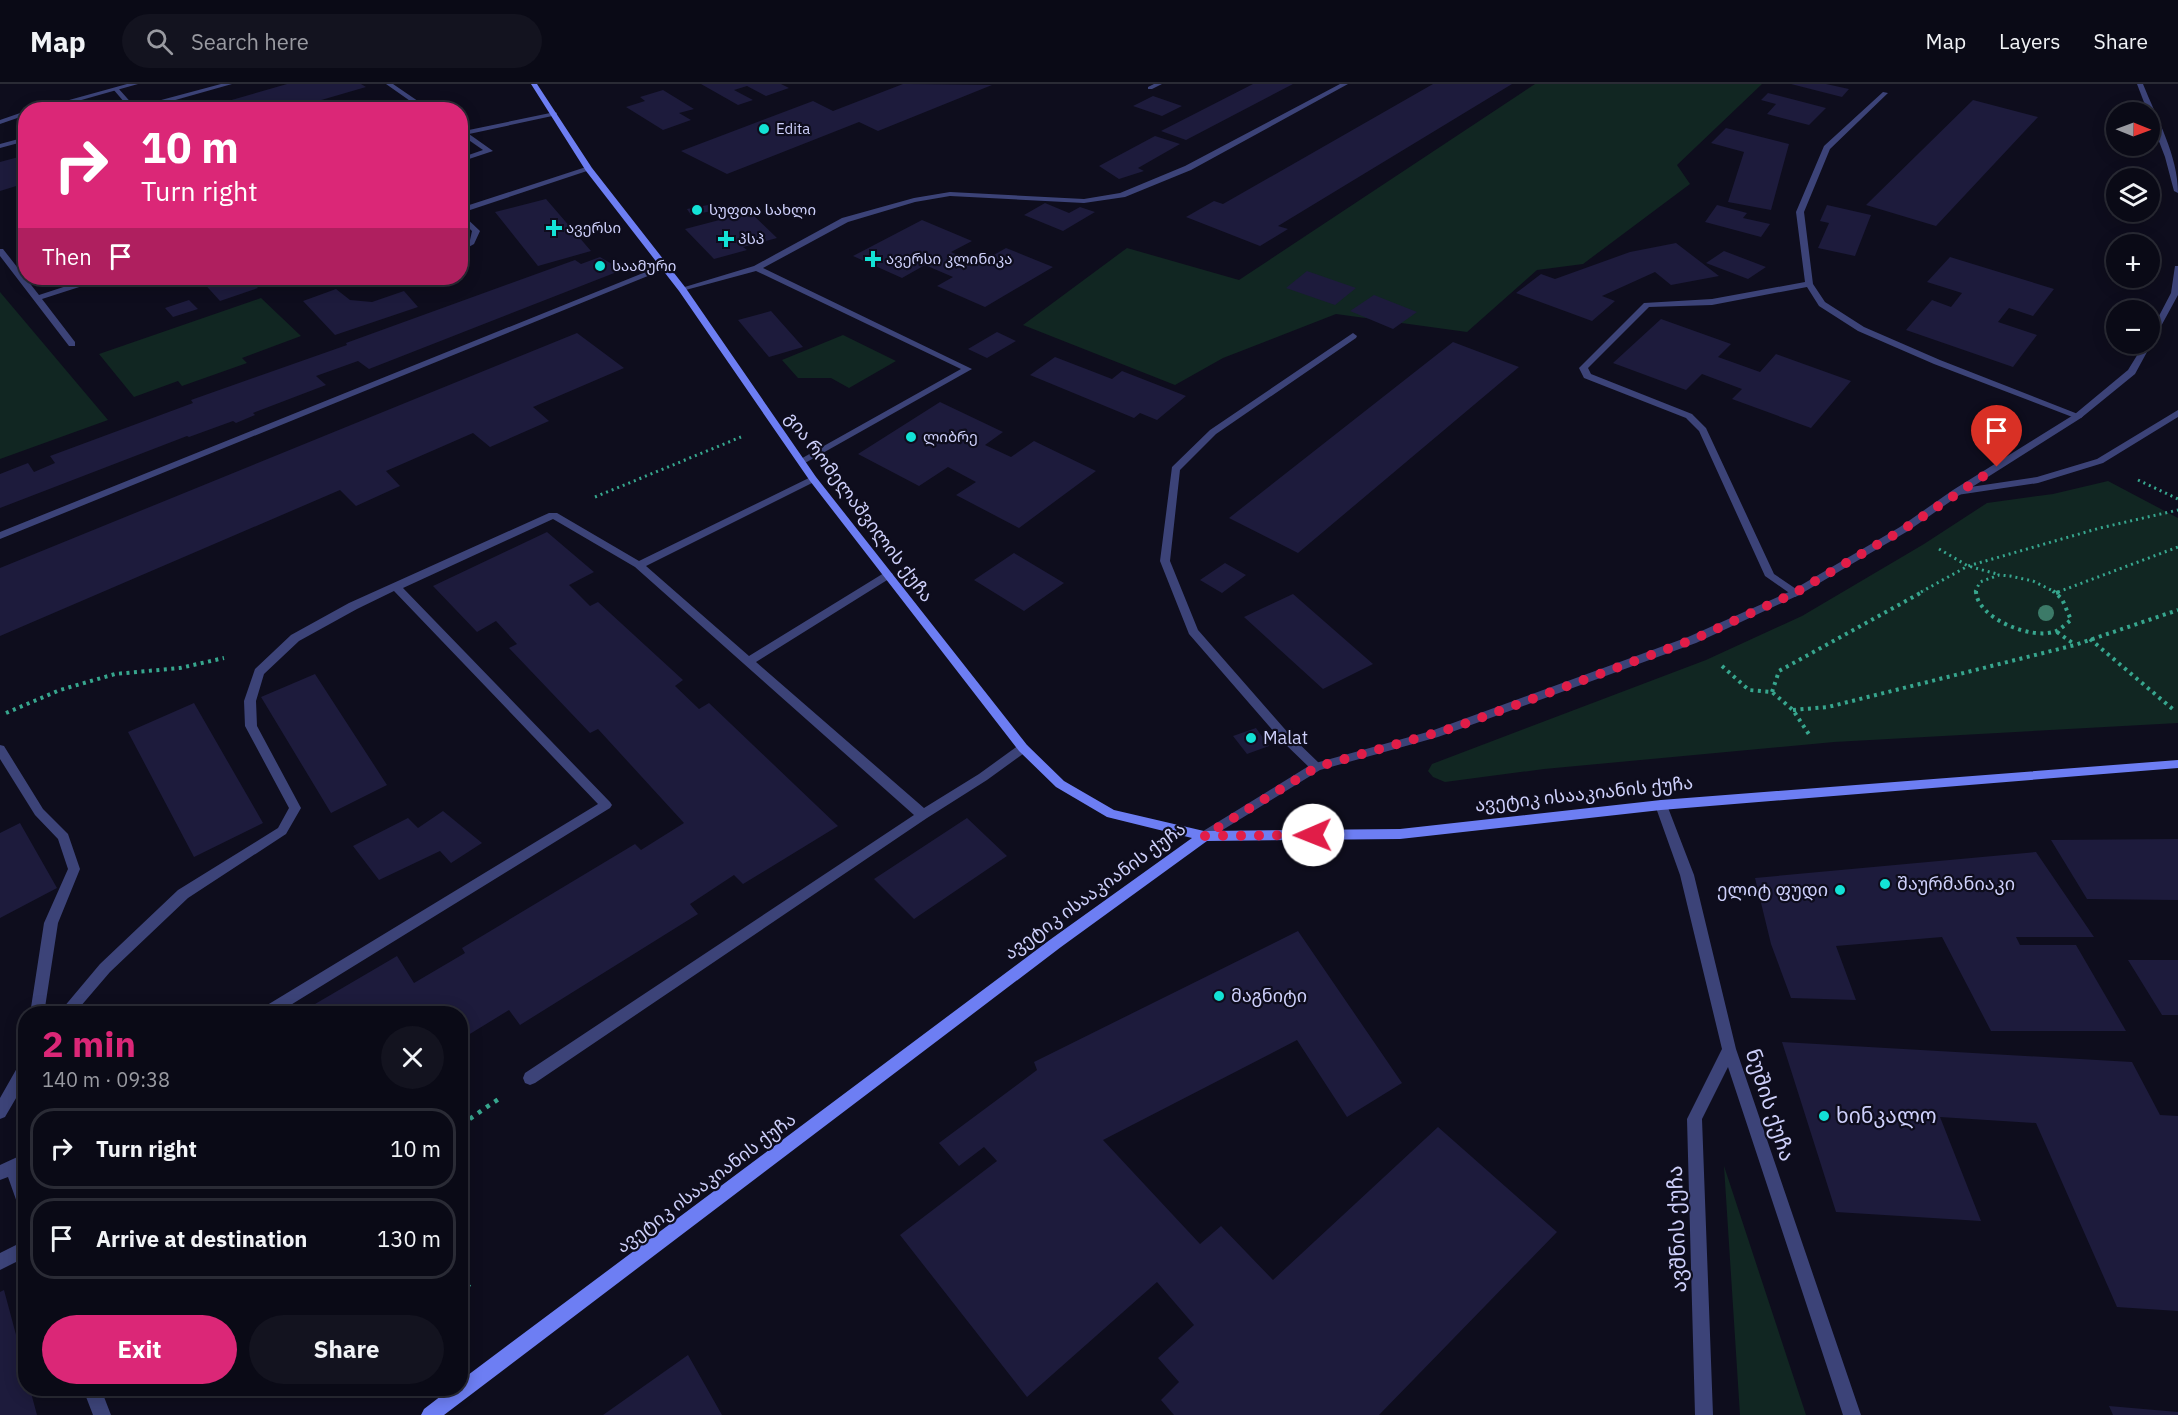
<!DOCTYPE html>
<meta charset="utf-8">
<style>
:root{--surface:#0a0a16;--page:#13131f;--text:#f1f3f6;--muted:#999aa1;--line:#2a2b35;--accent:#db2777}
body{margin:0;font-family:"IBM Plex Sans","Noto Sans Georgian",sans-serif;background:var(--page);color:var(--text);height:100vh;display:flex;flex-direction:column;font-size:22px;white-space:nowrap}
*{box-sizing:border-box;margin:0}
p{font-size:20px;color:var(--muted)}
.icon{flex:none;width:33px;height:33px;fill:none;stroke:currentColor;stroke-width:2;stroke-linecap:round;stroke-linejoin:round}
.map{position:relative;flex:1;overflow:hidden}
.panel{position:absolute;left:18px;top:922px;width:450px;height:390px;display:flex;flex-direction:column;background:var(--surface);border-radius:24px;box-shadow:0 3px 15px #0003,0 0 0 2px var(--line)}
.panel>*{flex:none}
.banner{position:absolute;left:18px;top:18px;width:450px;height:183px;border-radius:24px;box-shadow:0 3px 15px #0003,0 0 0 2px var(--line);background:#db2777;color:#fff;overflow:hidden}
.needle{width:39px;rotate:91deg}
.tools{position:absolute;left:2106px;top:18px;display:grid;gap:12px}
.tools a{display:grid;place-items:center;width:54px;height:54px;border-radius:50%;background:var(--surface);box-shadow:0 3px 15px #0003,0 0 0 2px var(--line);font-size:30px}
.pin{position:absolute;display:grid;place-items:center;width:51px;height:51px;color:#fff;margin:-62px -26px;border-radius:50% 50% 50% 0;rotate:-45deg;box-shadow:0 0 6px #0007}
.pin .icon{rotate:45deg}
.me{position:absolute;width:66px;margin:-33px;rotate:269deg;stroke-linejoin:round;filter:drop-shadow(0 0 4px #0008)}
.turn{display:flex;align-items:center;gap:21px;height:126px;padding:0 24px;font-size:27px}
.turn .icon{width:78px;height:78px;stroke-width:2.5}
.turn b{display:block;font-size:42px;line-height:51px}
.then{display:flex;align-items:center;height:57px;padding:0 24px;background:#0003;gap:12px;font-size:22px}
.round{display:grid;place-items:center;flex:none;width:63px;height:63px;border-radius:32px;background:var(--page)}
.overview{display:flex;align-items:center;justify-content:space-between;height:102px;padding:0 24px}
h1{font-size:36px;font-weight:700;line-height:45px;color:var(--accent)}
.button{display:flex;gap:12px;margin-top:auto;padding:12px 24px}
.button a{flex:1;height:69px;border-radius:36px;background:var(--accent);color:#fff;font-size:24px;font-weight:700;line-height:69px;text-align:center}
.button a+a{background:var(--page);color:var(--text)}
ul{padding:0;list-style:none}
li{display:flex;align-items:center;gap:18px;height:81px;margin:0 12px 9px;padding:0 12px;border:3px solid var(--line);border-radius:24px}
li div{flex:1}
li b{display:block;font-size:22px}
li em{font-style:normal}
header{display:flex;align-items:center;gap:36px;box-sizing:border-box;height:84px;padding:0 30px;background:var(--surface);border-bottom:2px solid var(--line)}
header strong{font-size:28px}
nav{display:flex;gap:33px;margin-inline-start:auto;font-size:21px}
.search{width:420px;height:54px;background:var(--page);display:flex;align-items:center;gap:15px;box-sizing:border-box;padding:0 21px;border-radius:33px;color:var(--muted);font-size:22px}
.map>svg:first-child{display:block}
.green{fill:#112622}
.building{fill:#1d1b3c}
.lines{fill:none;stroke-linecap:round;stroke-linejoin:round}
.path-far2{stroke:#37a68e;stroke-width:3;stroke-dasharray:2 4;stroke-linecap:butt}
.path-far1{stroke:#37a68e;stroke-width:4;stroke-dasharray:3 4.5;stroke-linecap:butt}
.path{stroke:#37a68e;stroke-width:4.5;stroke-dasharray:4 6;stroke-linecap:butt}
.lane{fill:#3c4378;fill-rule:evenodd}
.street{fill:#3c4378;fill-rule:evenodd}
.secondary{fill:#6d7ef3;fill-rule:evenodd}
.tree{fill:#3c7a68}
.route{stroke:#e11d48;stroke-width:10;stroke-dasharray:0 18}
.poi-dot{fill:#13e2d6;stroke:#0e0d1d;stroke-width:2}
.labels{text-anchor:middle;stroke-width:4.5;stroke-linejoin:round;paint-order:stroke}
.far-poi-label{font-size:15px;fill:#ced0fb;stroke:#0e0d1d;text-anchor:start}
.street-label{font-size:18px;fill:#ced0fb;stroke:#0e0d1d}
.poi-label{font-size:18px;fill:#ced0fb;stroke:#0e0d1d;text-anchor:start}
.near-street-label{font-size:21px;fill:#ced0fb;stroke:#0e0d1d}
.near-poi-label{font-size:21px;fill:#ced0fb;stroke:#0e0d1d;text-anchor:start}
</style>
<header>
<strong>Map</strong>
<div class="search"><svg class="icon" aria-label="search" viewBox="0 0 24 24"><circle cx="10" cy="10" r="6"/><path d="M15 15l6 6"/></svg>Search here</div>
<nav><a>Map</a><a>Layers</a><a>Share</a></nav>
</header>
<div class="map">
<svg width="2178" height="1331" viewBox="0 0 2178 1331">
<rect width="100%" height="100%" fill="#0e0d1d"/>
<path class="green" d="M1535,0H1762L1677,81L1690,100L1583,180L1537,186L1467,248L1336,230L1223,274L1175,301L1023,241L1127,164L1239,196Z
M0,208L108,336L0,375Z
M261,214L301,252L242,274L247,279L182,302L178,297L134,313L99,270Z
M843,251L896,277L849,304L831,294H798L782,276Z
M2108,397L2178,434V639L1834,658L1544,685L1445,698L1433,693L1428,687L1432,680L1706,576L1802,532L1924,460L1987,419L2053,410Z
M1724,1082L1806,1331H1740Z"/>
<path class="building" d="M287,0H361L366,3L287,26H197Z
M701,0H781L789,4L766,12L747,2L734,6L753,16L738,21Z
M903,0L992,1L878,47L859,38L727,90L681,67L813,17L833,27Z
M1253,0H1293L1186,56L1161,47Z
M1433,0H1512L1278,142L1288,145L1260,162L1186,133L1214,117L1223,120Z
M1791,0H1826L1849,5L1842,13Z
M663,6L694,25L679,29L691,36L663,46L626,23L645,17L640,13Z
M1768,9L1826,24L1809,41L1767,30L1776,20L1761,16Z
M1153,12L1182,22L1162,32L1133,22Z
M1973,16L2038,33L1936,142L1866,121Z
M1726,44L1789,60L1771,126L1728,118L1744,68L1711,59Z
M1155,52L1180,60L1138,84L1144,87L1119,95L1099,82Z
M26,71V99L0,107V78Z
M546,115L591,167L538,182L495,128Z
M1045,119L1069,129L1080,123L1095,128L1063,147L1024,131Z
M708,121L712,127L691,131L687,125Z
M1717,121L1747,129L1743,134L1770,140L1761,153L1705,138Z
M1827,121L1871,131L1855,172L1818,164L1829,139L1820,137Z
M750,128L777,154L743,163L747,166L714,175L685,145Z
M922,136L972,157L951,168L978,180L1006,164L1053,183L985,223L937,202L953,193L925,181L902,194L853,172Z
M1676,159L1719,192L1671,201L1655,188L1602,212L1615,217L1592,237L1516,209L1541,190L1555,195L1630,168Z
M1724,167L1766,183L1748,195L1706,179Z
M600,173L622,186L369,285L358,277L316,292L326,301L253,329L255,331L236,339L233,337L189,353L187,352L0,424V390L28,379L34,388L55,379L50,372L193,319L191,316L347,261L346,259L575,176L581,180Z
M1950,173L2054,205L2033,232L2009,224L1998,238L2037,251L2013,283L1906,246L1932,216L1951,223L1962,209L1927,198Z
M1307,187L1356,204L1335,221L1286,204Z
M208,194H248L258,204L220,217L201,196Z
M336,205L350,216L372,218L404,207L418,223L335,251L303,217Z
M1374,211L1417,228L1393,245L1350,227Z
M189,216L198,225L173,233L165,224Z
M771,227L803,263L769,273L738,236Z
M1661,235L1731,260L1718,273L1760,288L1776,270L1851,297L1811,344L1732,315L1742,305L1702,290L1686,306L1613,279Z
M997,248L1016,257L987,274L968,265Z
M577,249L624,284L533,323L549,337L490,363L473,349L386,387L400,402L356,422L340,406L0,552V484Z
M1453,258L1519,283L1298,469L1229,434Z
M1055,273L1112,295L1122,287L1186,312L1157,336L1140,329L1134,334L1030,291Z
M940,318L1003,348L985,361L1011,373L1034,357L1096,387L1019,444L956,411L976,398L948,383L919,402L858,370Z
M547,448L594,488L569,501L590,522L598,518L683,596L675,602L699,625L709,619L838,742L743,800L734,791L690,820L698,830L520,941L509,926L460,956V930H298L397,872L414,899L465,869L462,864L635,760L641,766L684,739L598,645L590,649L509,564L517,560L496,537L477,548L433,502Z
M1014,469L1064,499L1024,527L974,496Z
M1225,479L1246,491L1222,509L1200,496Z
M1293,510L1373,580L1323,605L1244,533Z
M315,590L387,701L331,729L261,613Z
M194,619L263,739L194,773L128,648Z
M1256,644L1269,662L1247,670L1233,652Z
M443,727L482,759L451,779L440,767L379,796L353,762L408,734L418,744Z
M967,734L1007,772L914,835L874,795Z
M20,739L57,804L0,834V749Z
M2178,755V816L2087,815L2051,756Z
M2036,768L2094,853H2016L2020,861H2076L2126,947H1991L1942,853L1836,862L1856,916L1791,914L1771,860L1755,794Z
M1298,847L1402,999L1347,1033L1297,956L1103,1056L1200,1160L1221,1142L1273,1196L1438,1043L1557,1148L1379,1331H1174L1161,1316L1179,1298L1158,1274L1194,1241L1157,1198L1027,1313L900,1151L997,1077L984,1063L959,1082L939,1059L1037,986L1034,978Z
M2128,876H2178V931H2162Z
M1782,958L2132,978L2160,1031L2178,1032V1227L2117,1223L2036,1039L1940,1033L1981,1137L1836,1128Z
M4,1206L26,1288V1305H30L37,1331H0V1208Z
M688,1271L722,1331H603Z
M2109,1322L2178,1328V1331H2113Z"/>
<g class="lines">
<path class="path-far2" d="M2138,396L2178,415
M595,413L741,353
M1939,465L1968,482L1997,490
M1921,508L1968,482L2100,444L2178,426
M1975,508L1980,498L1999,491L2010,492L2033,497L2055,508
M2058,508L2178,463"/>
<path class="path-far1" d="M1976,507C1976,534 2033,557 2056,547C2061,545 2067,539 2071,536L2062,515L2053,507
M2056,509L2062,507
M2057,548L2074,560
M2090,555L2175,627
M1722,582L1749,606L1772,608L1793,626L1810,652
M1772,608L1779,587L1924,507
M1793,626L1828,623L2075,561L2178,526
M6,629L60,606L115,590L180,584L224,574"/>
<path class="path" d="M460,1052L468,1036L500,1014
M460,1193L472,1206"/>
<path class="lane" d="M221,0H232L140,26H131L113,5L118,4L135,23Z
M386,0H393L431,26H423Z
M1154,0H1162L1152,5H1148V3Z
M1340,0H1348L1191,86L1125,113L1084,119L950,112L915,118L848,138L763,184L972,285L805,379L802,380L797,377L961,285L756,187L682,207L678,205L754,182L842,134L914,114L950,108L1084,115L1120,109L1185,82Z
M1883,8L1888,9L1830,65L1804,128L1813,200L1825,218L1864,243L1940,276L2083,332L2081,334H2075L1934,280L1858,247L1819,222L1807,203L1712,221L1649,223L1588,284L1591,290L1692,330L1706,344L1774,490L1799,507L1800,509L1799,511L1795,513L1765,492L1699,347L1686,334L1584,294L1579,284L1644,219L1712,215L1805,198L1796,128L1824,62Z
M555,28L557,29V31L469,50L493,67L460,78V74L483,66L460,50V45L464,47Z
M26,53V57L0,64V60Z
M586,83L593,85L461,129L480,147L474,160L460,168V163L470,156L472,147L460,136V124Z
M0,165H3L39,211L91,194H102L101,196L42,215L75,258V262H69L0,172Z
M663,181L670,183L0,455V448Z
M348,194C364,192 382,198 397,196C404,195 409,193 416,194L397,201L352,196Z
M1353,249L1357,252L1356,254L1216,350L1180,386L1170,477L1198,546L1290,651L1320,680L1322,683L1316,687L1312,686L1282,657L1189,550L1160,477L1172,383L1210,346Z
M2178,326V333L2103,379L2038,399L1957,411L1952,408L1957,405L2037,393L2097,375Z
M813,392L816,393V397L646,482L749,572L884,489H892L893,491L892,493L756,578L924,724L979,690L1019,661H1027L1029,664L1027,667L987,696L927,734L535,999L530,1001L525,999L523,994L525,989L914,731L635,483L553,435L403,504L610,718L612,721L610,724L276,930H257L259,926L598,720L394,507L357,525L299,557L264,590L256,617L257,642L301,724L286,750L188,814L110,888L74,930H58L100,880L178,806L278,744L289,724L245,642L244,617L255,585L291,551L349,519L549,429H557L639,477Z
M0,661L4,662L43,725L68,750L80,785L58,839L44,930H30L44,839L68,785L58,755L35,731L0,675Z
M26,976V997L5,1033L0,1035V1014L21,977Z
M26,1069V1084L21,1086L26,1100V1129L20,1127L8,1093L0,1096V1081Z
M26,1156V1173L0,1186V1169Z
M83,1305H101L111,1331H93Z"/>
<path class="street" d="M127,0H138L46,26H33Z
M2137,0H2143C2157,35 2178,71 2178,109L2174,107L2165,73Z
M26,27V31L0,40V36Z
M2175,182H2178V211L2135,290L2081,334L1961,410L1908,447L1799,511L1696,559L1438,653L1320,686L1208,755H1200L1198,752L1200,749L1312,680L1431,647L1688,553L1791,507L1900,443L1953,406L2075,330L2128,286L2144,260H2150V249L2171,209Z
M1661,716L1665,718L1667,721L1694,791L1736,965L1861,1331H1843L1728,983L1702,1035L1713,1331H1695L1687,1035L1722,965L1680,791L1655,721L1657,718Z"/>
<path class="secondary" d="M531,0H537L592,84L685,203L816,393L1027,661L1064,697L1114,726L1204,747L1400,745L1661,716L2178,676V684L1661,726L1400,755L1207,757L1061,863L444,1331H421L424,1325L450,1305H460V1297L1051,855L1192,754L1107,733L1056,703L1019,667L810,397L679,207L586,87Z"/>
</g>
<circle class="tree" cx="2046" cy="529" r="8"/>
<g class="lines">
<path class="route" d="M1313,751L1204,752L1317,683L1456,643L1692,556L1795,509L1904,445L1997,383"/>
</g>
<g class="poi-dot">
<circle cx="764" cy="45" r="6"/>
<circle cx="697" cy="126" r="6"/>
<path d="M551 135h6v6h6v6h-6v6h-6v-6h-6v-6h6z"/>
<path d="M723 146h6v6h6v6h-6v6h-6v-6h-6v-6h6z"/>
<path d="M870 166h6v6h6v6h-6v6h-6v-6h-6v-6h6z"/>
<circle cx="600" cy="182" r="6"/>
<circle cx="911" cy="353" r="6"/>
<circle cx="1251" cy="654" r="6"/>
<circle cx="1885" cy="800" r="6"/>
<circle cx="1840" cy="806" r="6"/>
<circle cx="1219" cy="912" r="6"/>
<circle cx="1824" cy="1032" r="6"/>
</g>
<g class="labels">
<g class="far-poi-label">
<text x="776" y="50">Edita</text>
<text x="709" y="131">სუფთა სახლი</text>
<text x="566" y="149">ავერსი</text>
<text x="738" y="160">პსპ</text>
<text x="886" y="180">ავერსი კლინიკა</text>
<text x="612" y="187">საამური</text>
<text x="923" y="358">ლიბრე</text>
</g>
<g class="street-label">
<text transform="translate(859 423) rotate(53)" y="6">გია რომელაშვილის ქუჩა</text>
<text transform="translate(1584 710) rotate(-6)" y="6">ავეტიკ ისააკიანის ქუჩა</text>
<text transform="translate(1095 807) rotate(-36)" y="6">ავეტიკ ისააკიანის ქუჩა</text>
<text transform="translate(706 1099) rotate(-37)" y="6">ავეტიკ ისააკიანის ქუჩა</text>
</g>
<g class="poi-label">
<text x="1263" y="660">Malat</text>
<text x="1897" y="806">შაურმანიაკი</text>
<text x="1828" y="812" text-anchor="end">ელიტ ფუდი</text>
<text x="1231" y="918">მაგნიტი</text>
</g>
<g class="near-street-label">
<text transform="translate(1770 1021) rotate(72)" y="7">ნუშის ქუჩა</text>
<text transform="translate(1677 1145) rotate(-92)" y="7">ავშნის ქუჩა</text>
</g>
<g class="near-poi-label">
<text x="1836" y="1039">ხინკალო</text>
</g>
</g>
</svg>
<div class="tools">
<a><svg class="needle" viewBox="-14 -14 28 28"><path d="M0-13l5 13h-10z" fill="#e53935"/><path d="M0 13l5-13h-10z" fill="#999aa1"/></svg></a>
<a><svg class="icon" aria-label="layers" viewBox="0 0 24 24"><path d="M12 4l9 5-9 5-9-5zM3 14l9 5 9-5"/></svg></a>
<a>+</a>
<a>−</a>
</div>
<div class="pin" style="left:1997px;top:383px;background:#d93025"><svg class="icon" aria-label="arrive" viewBox="0 0 24 24"><path d="M6 21V4h12l-3 4 3 4H6"/></svg></div>
<svg class="me" style="left:1313px;top:751px" viewBox="-20 -20 40 40"><circle r="19" fill="#fff"/><path d="M0-13L10 11 0 6-10 11z" fill="#e11d48"/></svg>
<div class="banner">
<div class="turn"><svg class="icon" aria-label="right" viewBox="0 0 24 24"><path d="M7 20v-9h11M14 6l5 5-5 5"/></svg><div><b>10 m</b>Turn right</div></div>
<div class="then">Then<svg class="icon" aria-label="arrive" viewBox="0 0 24 24"><path d="M6 21V4h12l-3 4 3 4H6"/></svg></div>
</div>
<section class="panel">
<div class="overview"><div><h1>2 min</h1><p>140 m · 09:38</p></div><a class="round"><svg class="icon" aria-label="close" viewBox="0 0 24 24"><path d="M6 6l12 12M18 6L6 18"/></svg></a></div>
<ul>
<li><svg class="icon" aria-label="right" viewBox="0 0 24 24"><path d="M7 20v-9h11M14 6l5 5-5 5"/></svg><div><b>Turn right</b></div><em>10 m</em></li>
<li><svg class="icon" aria-label="arrive" viewBox="0 0 24 24"><path d="M6 21V4h12l-3 4 3 4H6"/></svg><div><b>Arrive at destination</b></div><em>130 m</em></li>
</ul>
<div class="button"><a>Exit</a><a>Share</a></div>
</section>
</div>
